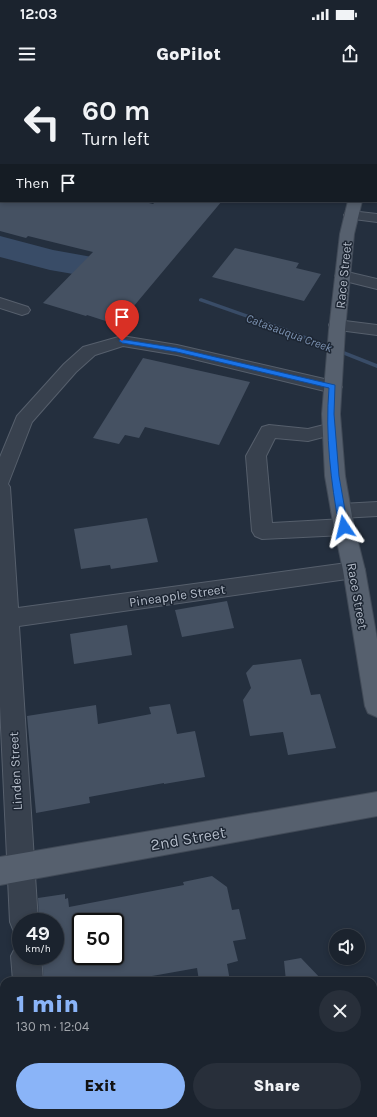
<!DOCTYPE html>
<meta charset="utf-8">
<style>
:root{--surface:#1b232e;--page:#282f3a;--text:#f1f3f6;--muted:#a0a4aa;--line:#39404a;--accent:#8ab4f8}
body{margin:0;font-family:Karla,sans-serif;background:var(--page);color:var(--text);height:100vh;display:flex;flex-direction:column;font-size:15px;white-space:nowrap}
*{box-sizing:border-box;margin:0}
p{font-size:13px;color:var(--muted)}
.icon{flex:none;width:22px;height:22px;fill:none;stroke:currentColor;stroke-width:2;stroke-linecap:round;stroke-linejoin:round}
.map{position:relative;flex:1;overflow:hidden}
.panel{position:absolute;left:0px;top:897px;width:377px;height:140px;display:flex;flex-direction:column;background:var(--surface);border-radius:12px 12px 0 0;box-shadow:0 2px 6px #0003,0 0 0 1px var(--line)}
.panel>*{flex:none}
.hud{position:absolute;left:0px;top:0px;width:377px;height:122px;box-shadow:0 2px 6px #0003,0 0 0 1px var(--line);background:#1b232e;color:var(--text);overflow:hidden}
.tools{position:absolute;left:329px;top:849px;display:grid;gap:8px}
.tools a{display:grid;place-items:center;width:36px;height:36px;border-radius:50%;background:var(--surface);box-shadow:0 2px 6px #0003,0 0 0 1px var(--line);font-size:20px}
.speed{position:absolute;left:12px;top:833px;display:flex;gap:8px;font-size:20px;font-weight:700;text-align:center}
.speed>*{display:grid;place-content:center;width:52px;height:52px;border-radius:50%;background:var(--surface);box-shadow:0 2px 6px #0003,0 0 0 1px var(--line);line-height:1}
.speed small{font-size:10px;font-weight:400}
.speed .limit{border:2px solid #111;border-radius:6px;background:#fff;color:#111}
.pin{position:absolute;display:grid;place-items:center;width:34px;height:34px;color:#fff;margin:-41px -17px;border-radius:50% 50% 50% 0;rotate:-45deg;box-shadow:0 0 4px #0007}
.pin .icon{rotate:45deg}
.me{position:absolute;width:44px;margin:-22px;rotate:350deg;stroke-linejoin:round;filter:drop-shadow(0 0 3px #0008)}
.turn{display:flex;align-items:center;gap:14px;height:84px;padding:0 16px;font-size:18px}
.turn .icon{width:52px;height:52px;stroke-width:2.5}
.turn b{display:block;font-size:28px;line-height:34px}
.then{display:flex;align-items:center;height:38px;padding:0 16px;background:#0003;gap:8px;font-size:15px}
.round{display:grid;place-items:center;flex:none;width:42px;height:42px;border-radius:21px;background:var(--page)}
.summary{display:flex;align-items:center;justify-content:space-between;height:68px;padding:0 16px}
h1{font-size:24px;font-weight:800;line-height:30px;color:var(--accent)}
.action{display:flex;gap:8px;margin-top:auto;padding:8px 16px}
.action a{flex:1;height:46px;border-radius:24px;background:var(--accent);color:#111;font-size:16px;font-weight:800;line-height:46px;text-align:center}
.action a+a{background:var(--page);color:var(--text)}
.status{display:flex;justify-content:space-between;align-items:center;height:28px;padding:0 20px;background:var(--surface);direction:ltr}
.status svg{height:11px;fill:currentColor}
header{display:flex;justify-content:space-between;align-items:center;height:52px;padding:0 16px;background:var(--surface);font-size:18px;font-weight:800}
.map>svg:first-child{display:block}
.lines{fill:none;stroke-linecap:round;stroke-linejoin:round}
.stream{fill:#394c67;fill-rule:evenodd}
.river{fill:#394c67;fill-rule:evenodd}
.building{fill:#455162;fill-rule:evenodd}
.minor-casing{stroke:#565f6c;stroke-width:2}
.major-casing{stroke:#414a57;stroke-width:2}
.minor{fill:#38414e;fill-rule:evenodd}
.major{fill:#56606e;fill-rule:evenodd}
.route{fill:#1a73e8;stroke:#114b97}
.labels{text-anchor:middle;stroke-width:3;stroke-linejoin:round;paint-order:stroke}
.far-water-label{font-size:12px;font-style:italic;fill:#7c92b1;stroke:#1d2633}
.street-label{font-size:13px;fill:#b4bcc9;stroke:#1d2633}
.near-street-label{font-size:16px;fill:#b4bcc9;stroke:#1d2633}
</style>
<div class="status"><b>12:03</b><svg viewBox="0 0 49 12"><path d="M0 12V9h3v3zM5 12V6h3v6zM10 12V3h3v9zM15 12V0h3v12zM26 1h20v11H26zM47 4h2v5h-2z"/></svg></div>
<header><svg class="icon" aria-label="menu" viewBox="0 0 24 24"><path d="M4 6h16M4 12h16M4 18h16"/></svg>GoPilot<svg class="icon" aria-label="share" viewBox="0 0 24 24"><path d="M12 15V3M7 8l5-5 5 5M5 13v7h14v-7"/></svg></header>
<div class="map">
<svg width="377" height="1037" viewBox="0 0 377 1037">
<rect width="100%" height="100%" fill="#242f3e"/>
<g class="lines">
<path class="stream" d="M201,218L288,249L377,284V288L284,251L199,221V219Z"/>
<path class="river" d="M0,156L53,170L120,182L126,189L120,196L108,200L50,190L0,177Z"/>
</g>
<path class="building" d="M0,121H141L153,124L156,121H222L118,245L87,235L86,236L43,223L93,172L28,156L26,158L0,151Z
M235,168L299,183L296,188L321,194L304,221L212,197Z
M143,278L250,302L219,365L145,347L139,358L125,355L119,364L93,358Z
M147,438L158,482L111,489L110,485L81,489L74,449Z
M227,521L234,548L182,557L175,530Z
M127,545L132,575L74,584L70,554Z
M301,579L311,615L320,614L336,668L288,675L283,652L250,656L243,620L251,608L246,593L253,585Z
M170,624L177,654L195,651L205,697L164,704V703L89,717L90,723L36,733L27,636L96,625L98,644L151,634L149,627Z
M212,796L227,807L232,830L239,829L246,859L233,861L238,881L227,884L230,901H199L197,888L124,901H44L42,876H55V842H39L38,818L65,814V819L68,818L69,827L184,805L183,802ZM81,842H115V876H81Z
M301,878L323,901H286L284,881Z"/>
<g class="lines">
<g class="minor-casing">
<path id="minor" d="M48,0H64L65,1H49Z
M296,0H308V1H296Z
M0,65H1V73H0Z
M351,131L377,134V142L346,138L344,135L346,132Z
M343,191L377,199V209L337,199L335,196L337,193Z
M0,218L28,227L30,230L28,233L22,235L0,228Z
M337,240L377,245V255L331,249L329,245L331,241Z
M122,256L177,265L333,301L339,303L342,307L339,311L333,313L177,275L123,266L95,275L76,292L32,342L8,404L10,407L18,528L354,482L362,484L365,490L362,496L354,498L19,546L38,842H21V855L14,852L10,842L0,626V377L17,336L64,284L83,267Z
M332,343L339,345L341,349L339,353L308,361L275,358L266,376L272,443L344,439L351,442L354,447L351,452L344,455L262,459L255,456L252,451L246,376L262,347L269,345L308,349Z
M377,422V436L341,438L334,436L331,431L334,426L341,424Z
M21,864V876H41L43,901H13L11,876L16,866Z
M22,1033H54V1037H22Z"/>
</g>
<g class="major-casing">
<path id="major" d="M377,21V33L376,34V22Z
M348,121H362L354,154L345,250L340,334L345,396L353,442L365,490L377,559V637L368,633L365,626L343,490L333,442L325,396L322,334L329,250L340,154Z
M377,712V736L0,805V777Z"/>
</g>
<use href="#minor" class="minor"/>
<use href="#major" class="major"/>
</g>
<path class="route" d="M120,259L177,268L335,305L334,334L339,396L348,447L347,449L344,450L339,447C331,401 325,355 329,308L177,272L122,263L119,261Z"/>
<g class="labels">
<g class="far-water-label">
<text transform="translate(289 253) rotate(20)" y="4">Catasauqua Creek</text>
</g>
<g class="street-label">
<text transform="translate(343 195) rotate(-84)" y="5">Race Street</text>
<text transform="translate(177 515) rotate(-8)" y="5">Pineapple Street</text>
<text transform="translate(358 516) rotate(80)" y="5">Race Street</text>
<text transform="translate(15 691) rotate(-93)" y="5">Linden Street</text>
</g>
<g class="near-street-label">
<text transform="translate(188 758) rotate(-10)" y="6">2nd Street</text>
</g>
</g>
</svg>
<div class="tools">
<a><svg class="icon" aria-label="sound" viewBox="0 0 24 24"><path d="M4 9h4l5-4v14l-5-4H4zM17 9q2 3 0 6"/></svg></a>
</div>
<div class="speed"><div>49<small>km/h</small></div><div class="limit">50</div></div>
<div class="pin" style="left:122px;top:261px;background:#d93025"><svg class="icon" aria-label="arrive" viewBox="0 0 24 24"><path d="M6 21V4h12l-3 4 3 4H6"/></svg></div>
<svg class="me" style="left:344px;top:447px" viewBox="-20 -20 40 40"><path d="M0-17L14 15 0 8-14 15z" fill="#1a73e8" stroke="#fff" stroke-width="4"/></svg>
<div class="hud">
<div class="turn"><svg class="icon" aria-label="left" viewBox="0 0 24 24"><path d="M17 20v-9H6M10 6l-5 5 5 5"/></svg><div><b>60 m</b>Turn left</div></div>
<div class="then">Then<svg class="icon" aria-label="arrive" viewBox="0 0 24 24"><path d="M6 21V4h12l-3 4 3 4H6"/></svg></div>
</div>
<section class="panel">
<div class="summary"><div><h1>1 min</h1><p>130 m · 12:04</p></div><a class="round"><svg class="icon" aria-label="close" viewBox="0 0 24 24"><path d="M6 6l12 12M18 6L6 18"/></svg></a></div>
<div class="action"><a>Exit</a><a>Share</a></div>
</section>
</div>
